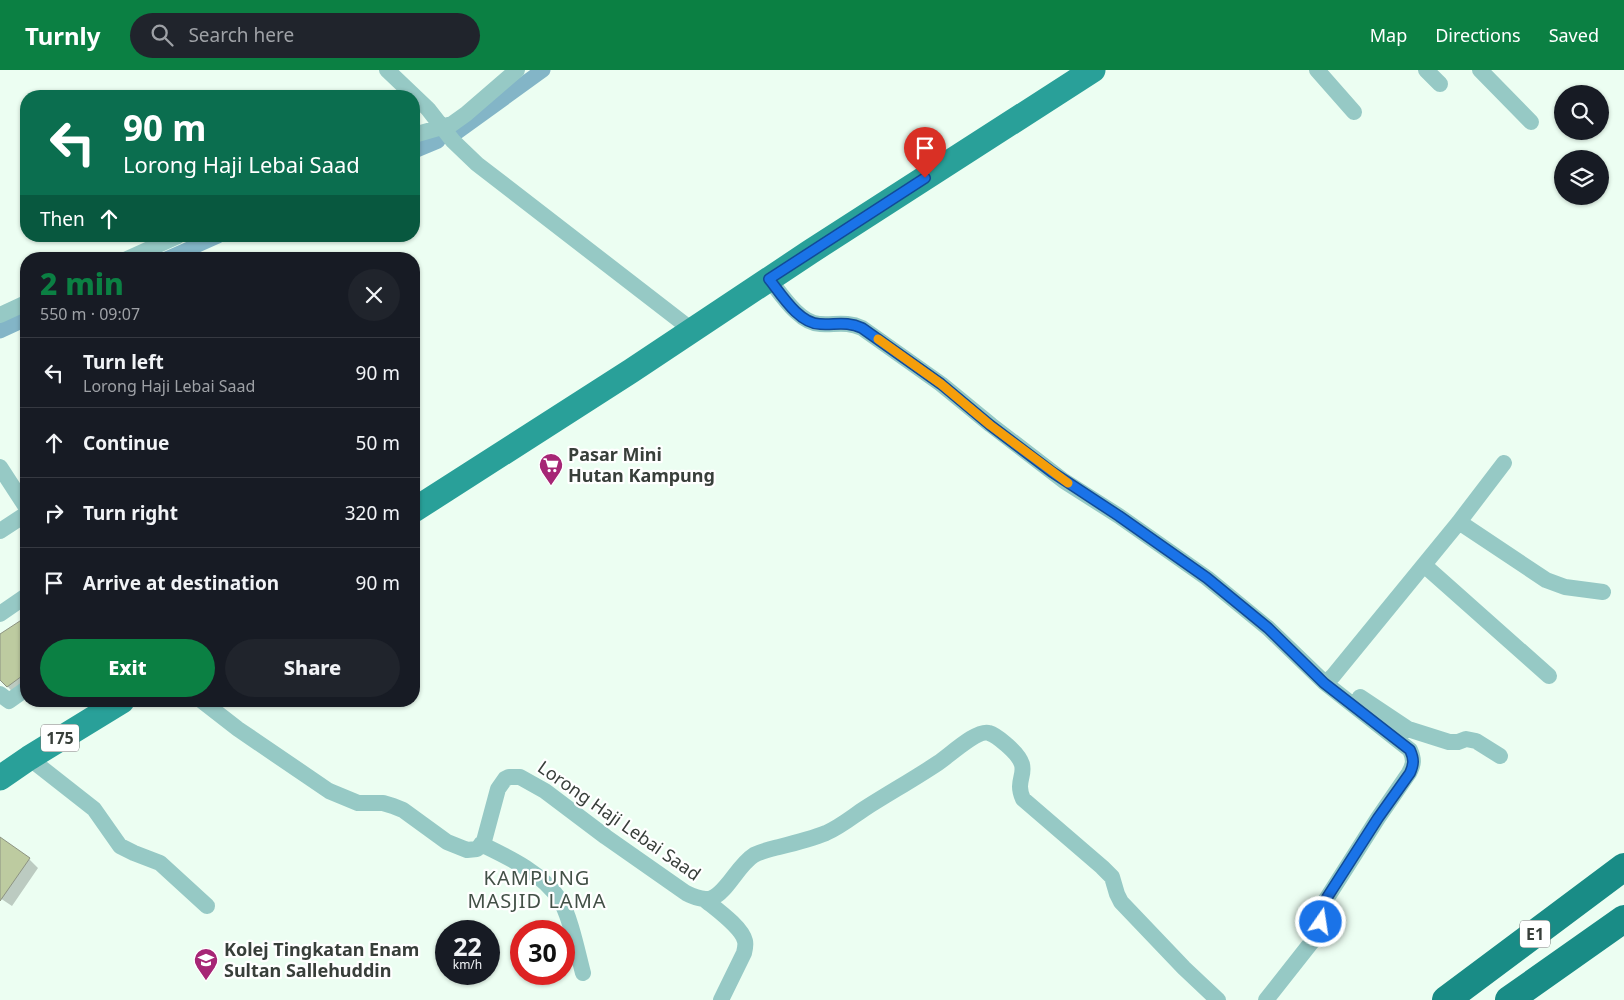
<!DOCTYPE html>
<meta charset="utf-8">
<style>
:root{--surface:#171b24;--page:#20242c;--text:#f1f3f6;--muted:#9ea1a6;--line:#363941;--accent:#0b8043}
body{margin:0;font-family:"Noto Sans",sans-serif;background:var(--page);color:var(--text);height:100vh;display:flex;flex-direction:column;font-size:19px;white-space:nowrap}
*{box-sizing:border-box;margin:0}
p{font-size:16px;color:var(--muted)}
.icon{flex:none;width:28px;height:28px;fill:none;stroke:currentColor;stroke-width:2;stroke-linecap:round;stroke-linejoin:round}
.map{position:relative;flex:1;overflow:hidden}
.drawer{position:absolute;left:20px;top:182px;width:400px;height:455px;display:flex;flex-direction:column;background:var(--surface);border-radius:20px;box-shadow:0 1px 4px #0004}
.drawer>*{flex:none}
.top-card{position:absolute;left:20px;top:20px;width:400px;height:152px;border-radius:20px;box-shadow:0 1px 4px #0004;background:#0b6e4f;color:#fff;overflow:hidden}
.controls{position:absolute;left:1554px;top:15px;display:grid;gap:10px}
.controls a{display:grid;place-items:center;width:55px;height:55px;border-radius:50%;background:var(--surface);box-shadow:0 1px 4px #0004;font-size:25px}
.speed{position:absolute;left:435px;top:850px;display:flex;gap:10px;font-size:25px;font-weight:700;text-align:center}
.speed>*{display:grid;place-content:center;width:65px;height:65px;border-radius:50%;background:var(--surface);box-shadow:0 1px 4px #0004;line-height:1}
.speed small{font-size:12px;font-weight:400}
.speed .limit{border:8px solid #d22;background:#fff;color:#111}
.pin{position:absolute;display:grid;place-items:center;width:42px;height:42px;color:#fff;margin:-51px -21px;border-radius:50% 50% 50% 0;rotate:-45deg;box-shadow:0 0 5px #0007}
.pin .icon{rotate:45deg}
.me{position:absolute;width:55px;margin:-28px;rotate:13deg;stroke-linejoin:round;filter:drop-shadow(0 0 4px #0008)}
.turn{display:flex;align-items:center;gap:18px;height:105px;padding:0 20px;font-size:22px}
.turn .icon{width:65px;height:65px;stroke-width:2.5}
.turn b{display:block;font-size:35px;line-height:42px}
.then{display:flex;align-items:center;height:48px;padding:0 20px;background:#0003;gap:10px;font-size:19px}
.round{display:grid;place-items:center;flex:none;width:52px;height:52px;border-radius:26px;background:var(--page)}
.overview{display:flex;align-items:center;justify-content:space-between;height:85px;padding:0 20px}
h1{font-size:30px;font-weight:800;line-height:38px;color:var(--accent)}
.action{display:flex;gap:10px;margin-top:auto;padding:10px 20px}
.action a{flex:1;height:58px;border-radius:30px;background:var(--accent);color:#fff;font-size:20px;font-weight:800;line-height:58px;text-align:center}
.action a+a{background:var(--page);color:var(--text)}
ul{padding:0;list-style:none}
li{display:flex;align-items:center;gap:15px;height:70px;padding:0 20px;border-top:1px solid var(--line)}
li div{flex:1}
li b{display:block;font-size:19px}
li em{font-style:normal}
header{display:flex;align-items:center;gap:30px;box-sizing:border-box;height:70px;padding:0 25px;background:var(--accent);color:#fff}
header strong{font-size:24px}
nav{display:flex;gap:28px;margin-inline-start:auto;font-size:18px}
.search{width:350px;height:45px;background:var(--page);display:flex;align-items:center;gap:12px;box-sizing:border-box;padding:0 18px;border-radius:28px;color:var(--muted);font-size:19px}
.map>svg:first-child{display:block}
.shadow{fill:#0003}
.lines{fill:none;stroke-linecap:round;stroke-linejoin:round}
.canal{stroke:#83b5c7;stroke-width:15}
.building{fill:#bdcba0;stroke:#8d9382}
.minor{stroke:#96c9c5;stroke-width:16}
.primary{stroke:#29a099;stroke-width:25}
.motorway{stroke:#198c86;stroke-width:28}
.route-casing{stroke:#114b97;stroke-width:12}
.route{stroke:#1a73e8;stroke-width:9}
.slow{stroke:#f59e0b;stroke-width:9}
.labels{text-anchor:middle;stroke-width:4.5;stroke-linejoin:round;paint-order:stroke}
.shield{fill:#fff;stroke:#747975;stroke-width:1}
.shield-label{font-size:16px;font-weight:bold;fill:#383f3a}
.poi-label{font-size:18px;font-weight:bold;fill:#383f3a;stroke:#fff;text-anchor:start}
.street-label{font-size:18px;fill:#383f3a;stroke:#fff}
.quarter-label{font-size:20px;letter-spacing:1px;fill:#435147;stroke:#fff}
</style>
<header>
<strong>Turnly</strong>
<div class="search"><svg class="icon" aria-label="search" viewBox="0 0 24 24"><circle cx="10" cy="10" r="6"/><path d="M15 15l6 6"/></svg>Search here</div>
<nav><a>Map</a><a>Directions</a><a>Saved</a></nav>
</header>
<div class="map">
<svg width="1624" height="930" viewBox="0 0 1624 930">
<rect width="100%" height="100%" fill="#ecfef2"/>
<path class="shadow" d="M26,548V625L18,628L0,608V566Z
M0,769L29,789L38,798L12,836L0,828Z"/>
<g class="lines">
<path class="canal" d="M456,63L543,0
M414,81L438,71
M166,189L218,166
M0,261L26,249"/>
</g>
<path class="building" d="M26,547V603L7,617L0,610V564Z
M0,767L30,788L0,831Z"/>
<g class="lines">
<path class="minor" d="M387,0L428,39L453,71L477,94L692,260
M1317,0L1354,42
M1426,0L1440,14
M1480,0L1531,52
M414,65L452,54L466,44L517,0
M127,189L178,166
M769,209C781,224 800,254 820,254C835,255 847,251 862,258L941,314L991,355L1064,411L1119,446L1207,508L1268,558L1325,613L1410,680C1414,689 1414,694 1409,703L1378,748L1320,839L1321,852L1318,864L1266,930
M0,245L26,233
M0,397L26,437
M1459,452L1546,510L1565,517L1603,522
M0,461L26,444
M1424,495L1549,606
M0,544L26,526
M1325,613L1333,606L1459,452L1504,393
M0,624L9,631L26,619
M1360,627L1408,659L1449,672H1458L1466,669L1476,671L1500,686
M202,631L238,659L329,721L358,733H383L393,736L403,740L447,772L467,780L477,779L484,771L498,719L505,709L509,707H520L545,721L606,767L686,823C694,827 703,831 712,828C727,822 738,795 754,785C762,781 771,779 779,777C795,773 811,769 826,763C840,757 852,747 864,739C889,723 914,709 938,693C949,686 977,659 989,663C996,665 1002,671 1008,676C1037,702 1012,705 1023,729L1102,797L1112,807L1117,824L1121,832L1184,898L1218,930
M29,688L94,739L120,776L134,783L160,793L207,836
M481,774C510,788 542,803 560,830C570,845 578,884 583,903
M704,829C716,839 742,857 745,871C746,875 745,879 744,883L721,930"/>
<path class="primary" d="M414,440L631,301L810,182L1093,0
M0,708L29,688L122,631"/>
<path class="motorway" d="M1446,930L1624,797
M1509,930L1624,849"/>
</g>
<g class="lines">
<g class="route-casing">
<path id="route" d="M925,108L769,209C781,224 799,254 820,254C835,255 847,251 862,258L941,314L990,355L1052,402L1119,446L1207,508L1268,558L1324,613L1410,680C1414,689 1414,694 1410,703L1378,748L1328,826L1320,839L1321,852"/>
</g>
<use href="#route" class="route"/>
<path class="slow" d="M878,269L941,314L990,355L1068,413"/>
</g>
<defs>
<g id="supermarket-pin" transform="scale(1.25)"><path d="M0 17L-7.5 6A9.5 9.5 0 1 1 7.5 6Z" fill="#a62675" stroke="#fff"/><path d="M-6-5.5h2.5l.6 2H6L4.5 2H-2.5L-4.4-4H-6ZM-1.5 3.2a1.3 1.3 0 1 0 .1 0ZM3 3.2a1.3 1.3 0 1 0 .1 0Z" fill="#fff"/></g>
<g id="school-pin" transform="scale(1.25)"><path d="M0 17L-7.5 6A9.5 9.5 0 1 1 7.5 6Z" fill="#a62675" stroke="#fff"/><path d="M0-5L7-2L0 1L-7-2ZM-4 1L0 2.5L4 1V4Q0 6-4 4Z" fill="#fff"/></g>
</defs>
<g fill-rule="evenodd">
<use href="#supermarket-pin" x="551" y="395"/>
<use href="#school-pin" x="206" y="890"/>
</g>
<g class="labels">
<g class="shield">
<rect x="41" y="654.5" width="38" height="27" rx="4"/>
<rect x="1520" y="850.5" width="30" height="27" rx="4"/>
</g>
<g class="shield-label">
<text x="60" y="674">175</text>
<text x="1535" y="870">E1</text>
</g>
<g class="poi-label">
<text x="568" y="391">Pasar Mini<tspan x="568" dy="21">Hutan Kampung</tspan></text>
<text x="224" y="886">Kolej Tingkatan Enam<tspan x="224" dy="21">Sultan Sallehuddin</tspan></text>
</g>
<g class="street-label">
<text transform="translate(619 751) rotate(35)" y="6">Lorong Haji Lebai Saad</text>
</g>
<g class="quarter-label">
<text x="537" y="815">KAMPUNG<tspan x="537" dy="23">MASJID LAMA</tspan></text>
</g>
</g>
</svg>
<div class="controls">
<a><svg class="icon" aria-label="search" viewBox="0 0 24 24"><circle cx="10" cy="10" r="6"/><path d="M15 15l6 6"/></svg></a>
<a><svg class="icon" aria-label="layers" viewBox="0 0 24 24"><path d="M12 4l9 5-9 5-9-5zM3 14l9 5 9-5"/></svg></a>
</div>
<div class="speed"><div>22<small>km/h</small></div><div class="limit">30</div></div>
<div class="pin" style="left:925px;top:108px;background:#d93025"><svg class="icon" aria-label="arrive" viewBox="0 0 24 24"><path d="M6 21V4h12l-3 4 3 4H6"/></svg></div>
<svg class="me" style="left:1321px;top:852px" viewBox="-20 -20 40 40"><circle r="17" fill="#1a73e8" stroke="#fff" stroke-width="3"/><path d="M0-11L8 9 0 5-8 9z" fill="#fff"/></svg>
<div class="top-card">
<div class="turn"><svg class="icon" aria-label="left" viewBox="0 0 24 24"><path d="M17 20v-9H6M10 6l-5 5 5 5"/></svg><div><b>90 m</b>Lorong Haji Lebai Saad</div></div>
<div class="then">Then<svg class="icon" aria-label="ahead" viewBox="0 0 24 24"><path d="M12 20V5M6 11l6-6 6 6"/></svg></div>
</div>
<section class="drawer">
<div class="overview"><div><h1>2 min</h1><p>550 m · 09:07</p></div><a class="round"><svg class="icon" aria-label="close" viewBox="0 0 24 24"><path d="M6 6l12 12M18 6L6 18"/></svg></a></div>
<ul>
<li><svg class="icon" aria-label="left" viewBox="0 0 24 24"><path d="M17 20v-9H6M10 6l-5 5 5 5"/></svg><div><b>Turn left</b><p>Lorong Haji Lebai Saad</p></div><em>90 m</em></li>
<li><svg class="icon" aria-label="ahead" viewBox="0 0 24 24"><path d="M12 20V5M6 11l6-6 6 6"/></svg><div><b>Continue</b></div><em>50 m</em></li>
<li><svg class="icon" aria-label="right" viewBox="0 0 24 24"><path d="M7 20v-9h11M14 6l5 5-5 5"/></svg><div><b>Turn right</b></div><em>320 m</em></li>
<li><svg class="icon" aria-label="arrive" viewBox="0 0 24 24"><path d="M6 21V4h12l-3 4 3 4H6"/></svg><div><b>Arrive at destination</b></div><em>90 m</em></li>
</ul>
<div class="action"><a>Exit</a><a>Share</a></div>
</section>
</div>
